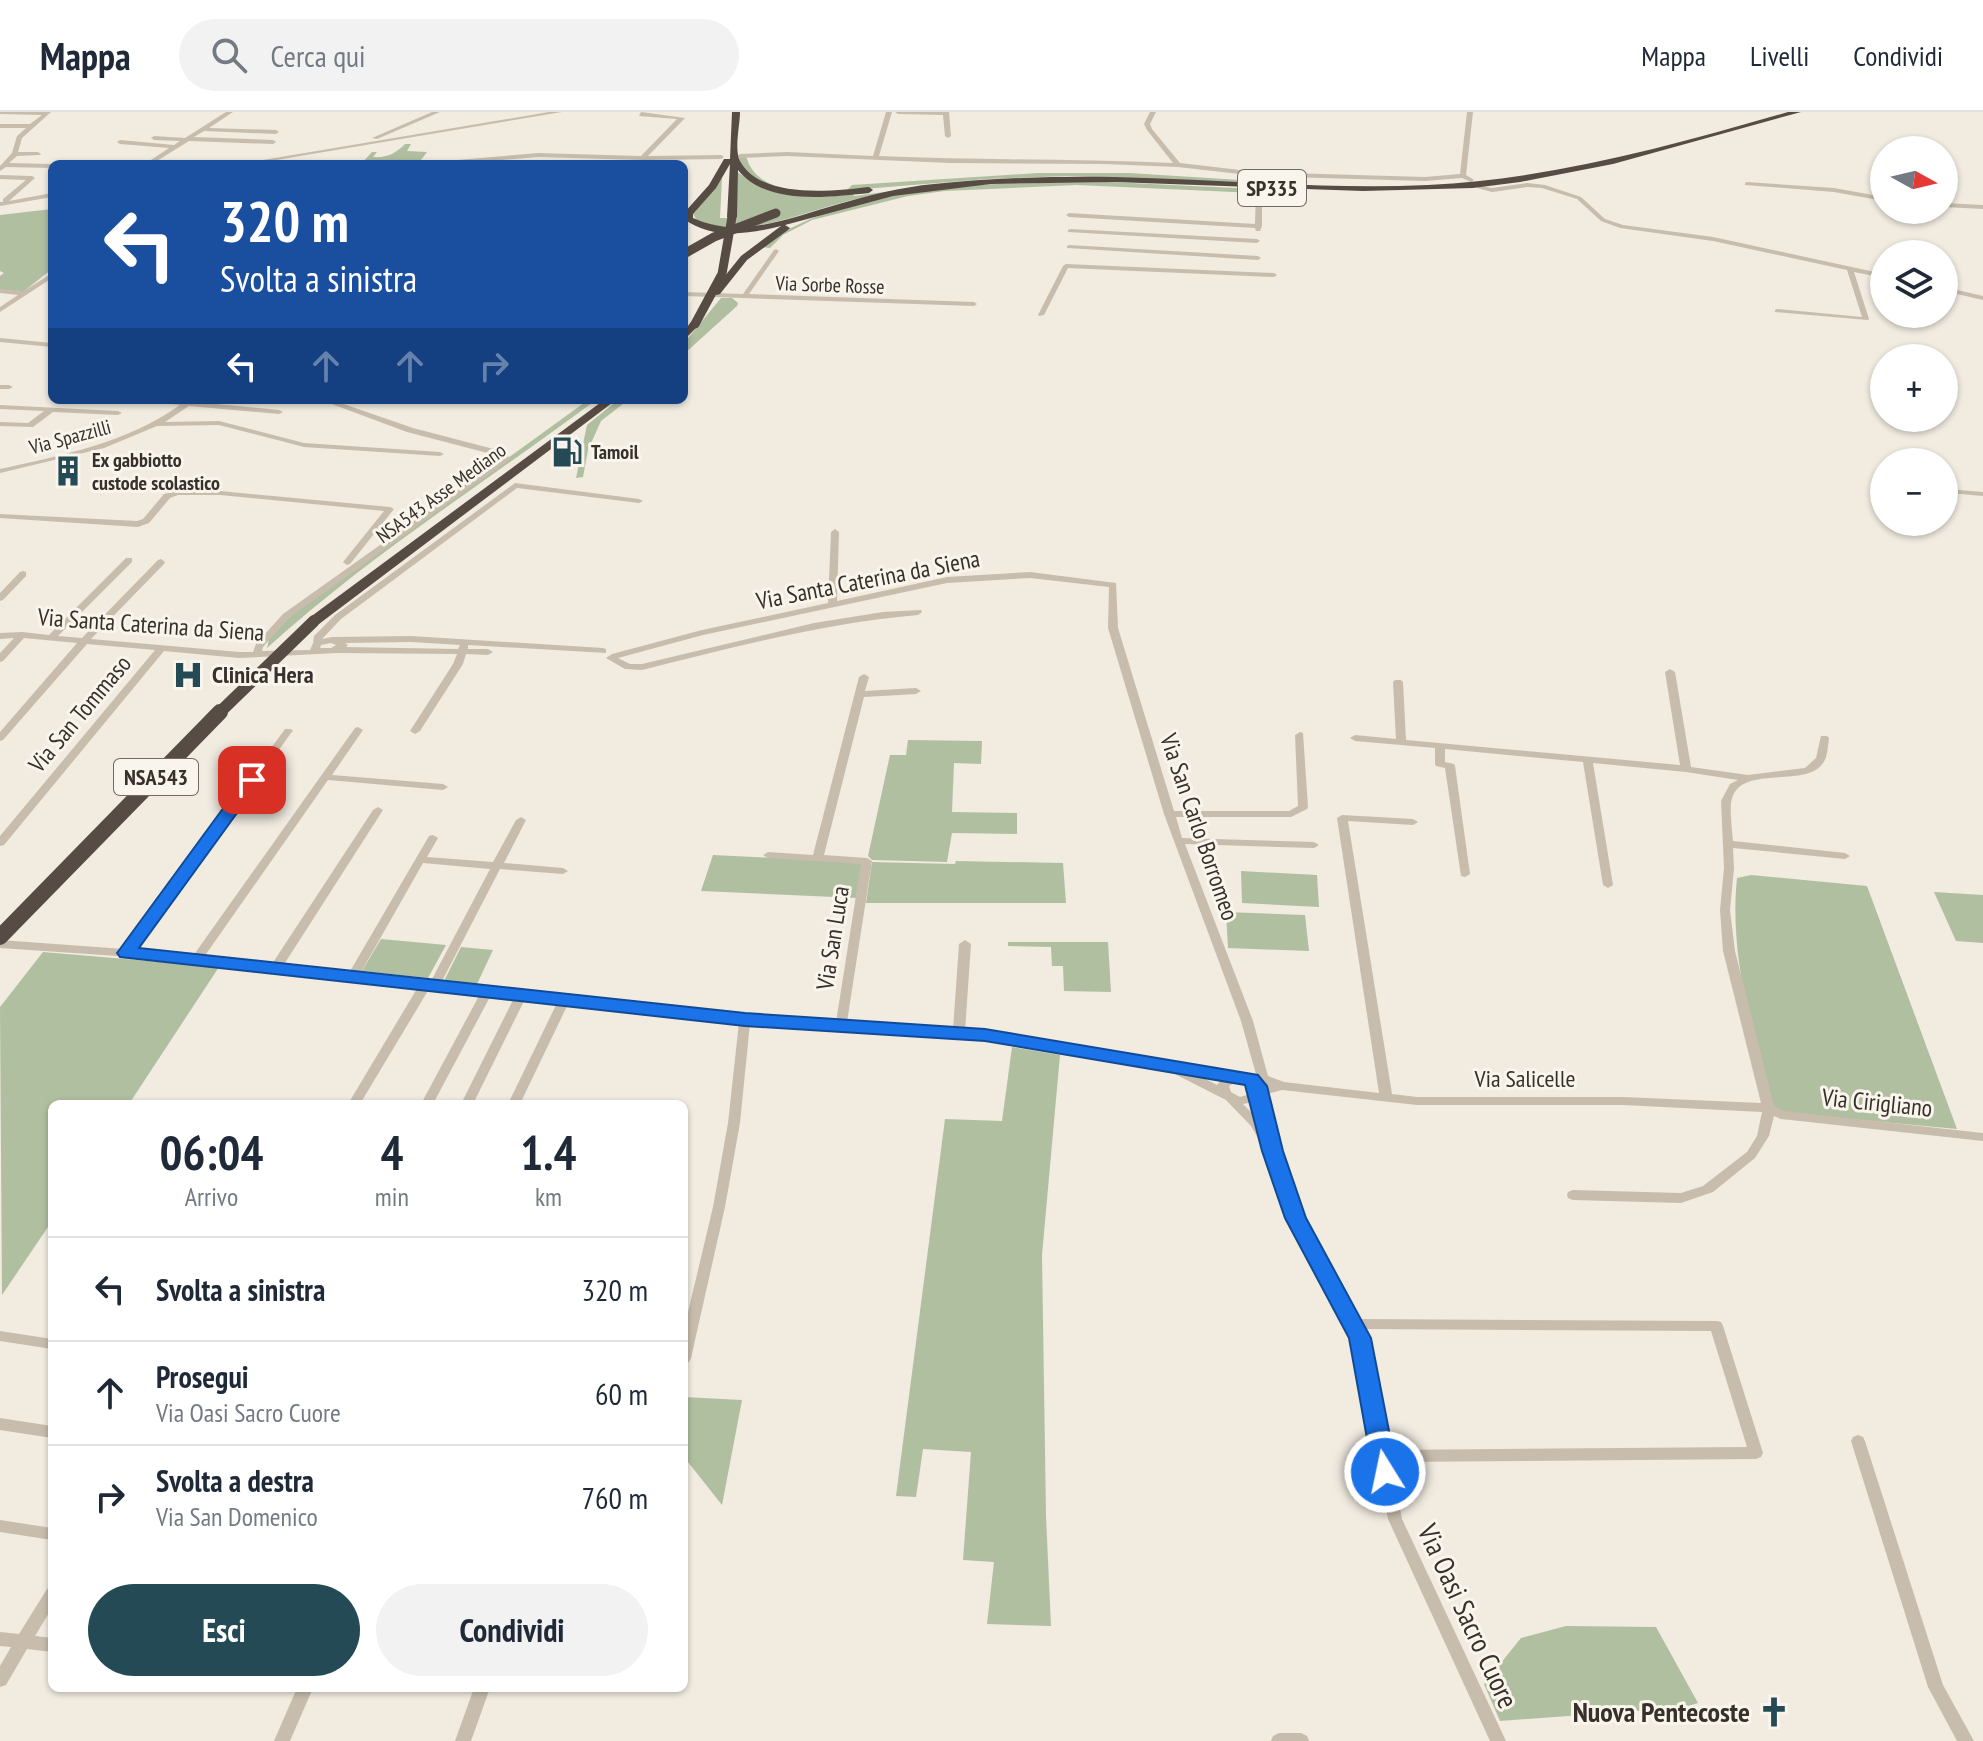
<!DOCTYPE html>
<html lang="it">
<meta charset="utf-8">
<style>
:root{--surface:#fff;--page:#f2f2f3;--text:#1f2937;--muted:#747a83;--line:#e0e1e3;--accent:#244b55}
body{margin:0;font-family:"PT Sans Narrow",sans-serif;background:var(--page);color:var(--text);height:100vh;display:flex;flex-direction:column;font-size:30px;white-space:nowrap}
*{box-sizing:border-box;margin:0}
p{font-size:26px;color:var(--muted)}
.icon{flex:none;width:44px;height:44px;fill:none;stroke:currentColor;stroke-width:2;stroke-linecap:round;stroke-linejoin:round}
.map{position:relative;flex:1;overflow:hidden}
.details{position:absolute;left:48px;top:988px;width:640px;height:592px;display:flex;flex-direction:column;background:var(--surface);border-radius:12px;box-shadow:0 2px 6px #0004}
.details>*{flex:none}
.hud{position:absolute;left:48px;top:48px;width:640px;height:244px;border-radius:12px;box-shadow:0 2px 6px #0004;background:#1a4fa0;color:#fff;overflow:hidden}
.needle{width:52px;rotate:98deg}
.tools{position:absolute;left:1870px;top:24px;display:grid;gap:16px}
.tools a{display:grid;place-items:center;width:88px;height:88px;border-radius:50%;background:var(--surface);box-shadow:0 2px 6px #0004;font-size:40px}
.pin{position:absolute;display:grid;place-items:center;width:68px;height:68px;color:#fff;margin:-34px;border-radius:16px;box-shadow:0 4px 12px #0006}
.me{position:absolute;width:88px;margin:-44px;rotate:350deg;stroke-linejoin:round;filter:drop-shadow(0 0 6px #0008)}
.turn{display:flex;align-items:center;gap:28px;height:168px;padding:0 40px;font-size:36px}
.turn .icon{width:104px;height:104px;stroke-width:2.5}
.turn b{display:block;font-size:56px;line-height:68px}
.lanes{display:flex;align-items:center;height:76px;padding:0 40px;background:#0003;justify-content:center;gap:40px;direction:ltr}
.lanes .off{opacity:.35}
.eta{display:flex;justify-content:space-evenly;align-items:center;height:136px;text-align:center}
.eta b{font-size:48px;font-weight:800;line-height:56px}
.primary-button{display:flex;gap:16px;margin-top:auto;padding:16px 40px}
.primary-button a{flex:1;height:92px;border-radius:48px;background:var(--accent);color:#fff;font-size:32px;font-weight:800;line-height:92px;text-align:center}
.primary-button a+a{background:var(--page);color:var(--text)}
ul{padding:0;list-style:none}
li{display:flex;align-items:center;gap:24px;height:104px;padding:0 40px;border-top:2px solid var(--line)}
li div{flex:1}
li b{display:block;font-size:30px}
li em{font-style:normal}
header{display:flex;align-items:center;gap:48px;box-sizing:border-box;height:112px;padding:0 40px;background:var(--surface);border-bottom:2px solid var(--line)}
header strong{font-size:38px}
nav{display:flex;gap:44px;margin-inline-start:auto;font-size:28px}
.search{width:560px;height:72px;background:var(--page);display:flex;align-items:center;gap:20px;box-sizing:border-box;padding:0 28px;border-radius:44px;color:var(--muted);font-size:30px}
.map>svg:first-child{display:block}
.green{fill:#b1bfa1}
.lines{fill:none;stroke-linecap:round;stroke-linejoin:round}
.minor{fill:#c8bdad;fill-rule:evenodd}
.highway{fill:#574c43;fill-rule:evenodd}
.highway-bridge-far2{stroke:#574c43;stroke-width:9}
.highway-bridge-far1{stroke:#574c43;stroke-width:12}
.highway-bridge{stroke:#574c43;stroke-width:16}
.route{fill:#1a73e8;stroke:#114b97;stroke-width:2}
.labels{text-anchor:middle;stroke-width:6;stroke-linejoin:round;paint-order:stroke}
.far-street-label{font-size:20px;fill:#37302b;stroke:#f9f5ec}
.far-poi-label{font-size:20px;font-weight:bold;fill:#37302b;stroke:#f9f5ec;text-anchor:start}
.shield{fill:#f9f5ec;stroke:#716b65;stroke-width:2}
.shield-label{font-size:22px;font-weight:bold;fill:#37302b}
.street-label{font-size:24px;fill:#37302b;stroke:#f9f5ec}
.poi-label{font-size:24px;font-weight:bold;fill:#37302b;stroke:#f9f5ec;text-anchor:start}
.near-street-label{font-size:28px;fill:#37302b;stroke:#f9f5ec}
.near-poi-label{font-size:28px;font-weight:bold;fill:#37302b;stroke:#f9f5ec;text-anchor:end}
</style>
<header>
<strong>Mappa</strong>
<div class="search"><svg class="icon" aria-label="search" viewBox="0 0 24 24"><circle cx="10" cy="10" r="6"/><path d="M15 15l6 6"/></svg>Cerca qui</div>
<nav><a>Mappa</a><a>Livelli</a><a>Condividi</a></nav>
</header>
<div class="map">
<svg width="1983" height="1629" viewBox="0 0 1983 1629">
<rect width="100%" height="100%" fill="#f1ebe0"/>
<path class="green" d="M405,32H411L407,39L427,40L418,52H361L372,40H377L373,45C387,46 395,42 405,32Z
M746,44C757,85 812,79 846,79L852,73L1038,61H1129L1256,69L1255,72L1067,64L987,67L851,78L854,84L914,76C890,81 865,84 841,91C792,104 747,126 697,109L692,100L722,66L720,106H736L737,60L759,73L762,70C751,65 740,58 739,45Z
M1110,70L1256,77V81L1077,73L945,79L908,84L812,108L783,123L770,136L759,135C861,66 993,72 1110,70Z
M52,97V157L23,180L0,178V164L4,161L0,159V103Z
M721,186H732L738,191L737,194L684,242V231Z
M588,288H596C487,369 367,445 267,536L269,527L290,504Z
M618,288H628L601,309L588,338L583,365L576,366L587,313Z
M908,628L982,629L981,652L954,651L952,700L1017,701V722L952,721L947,750L872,748L868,744L890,643H906Z
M713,743L862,750L856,786L701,779Z
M956,749L1063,751L1066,791H866L872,750L955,752Z
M1241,759L1317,763L1319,795L1242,791Z
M1751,763L1867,774L1957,1017L1785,1001L1774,995C1752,922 1729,842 1737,766Z
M1934,780L1983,783V831L1956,829Z
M1226,800L1305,803L1309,839L1228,836Z
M381,827L446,833L428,866L362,859Z
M1008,830H1108L1111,880L1064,879L1063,854H1052L1051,835L1008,834Z
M461,835L493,838L477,872L444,869Z
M43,840L219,855L129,992H52V1109L2,1183L0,895Z
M1012,935L1060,943L1042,1143L1046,1404L1051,1514L987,1512L994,1450L963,1448L971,1340L923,1337L916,1385L896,1384L945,1007L1002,1009Z
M684,1285L742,1288L722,1393L684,1345Z
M1566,1514L1656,1515L1698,1591L1667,1601L1664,1597L1500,1609L1484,1572L1521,1526Z"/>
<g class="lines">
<path class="minor" d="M0,0H51L22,26L18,40H38L41,42L40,43L17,44L9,51L52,52V56L6,55L0,59V54L12,41L17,24L26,16H0V12H30L42,3L0,2Z
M226,0H233L209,16L276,18L279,20L276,22L204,19L194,25L273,28L276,30L273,32L189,29L152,52H145L169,36L120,32L117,30L120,28L174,33L180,29L154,28L151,26L154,24L185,26Z
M432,0H440L377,27L372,26Z
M549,0H562L253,52H239Z
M641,0L685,6L648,44L721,43L724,45L721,47L643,48L538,45L455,52H431L434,50L538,41L641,44L677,7L639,4Z
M886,0H892L879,44C977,48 1075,47 1173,51L1147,18L1144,12L1150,0H1156L1150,12L1152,17L1180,51L1257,60L1425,65L1460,62L1467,0H1473L1466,63L1474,68L1471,70L1462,66L1425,69L1257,64L1178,55L1103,52L950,51L787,44L740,46L737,44L740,42L787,40L873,44Z
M895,0H949L951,24L948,26L945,24L943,3L898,2Z
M0,63L32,64L35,66L9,89L52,81V85L0,94V90H3V87L26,68L0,67Z
M1747,70L1834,76L1884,85V89L1834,80L1745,73V71Z
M1527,71L1545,73L1581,85L1605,107L1623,113L1713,125L1884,162V166L1854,160L1869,207L1868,208L1775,200V198L1777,197L1862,205L1847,158L1713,129L1620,116L1601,109L1577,87L1542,76L1527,75L1492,80L1477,76L1480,74L1492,76Z
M1259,76L1262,78V114L1260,119H1256L1255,116L1069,105L1066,103L1069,101L1255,112L1256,78Z
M1944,91L1983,93V97L1944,95Z
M1070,117L1257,127L1260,129L1257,131L1068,120V118Z
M1069,133L1258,144L1261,146L1258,148L1067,136V134Z
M776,137L779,139L749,182L974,190L977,192L974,194L684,184V180L743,182L774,138Z
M1066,152L1274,161L1277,163L1274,165L1068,156L1044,203L1039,204L1038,203L1063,154Z
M52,161V166L0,200V195L18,183L0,181V177L24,179Z
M1944,175L1983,184V188L1944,179Z
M0,226L52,231V235L0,230Z
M0,273H9L13,275L9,277H0Z
M150,288H196L195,290L279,298L283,300L279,302L189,294L165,310L219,309L304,331L440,340L444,342L440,344L304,335L219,313L157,314L104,336L0,361V357C63,343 127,331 180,293L154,290Z
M321,288H332L413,316L505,340L510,347L289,506L263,535L262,539L310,538L313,531L314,524L335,503L515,371L639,387L643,389L639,391L517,376L341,507L322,527L332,525L411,524L603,536L606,537V541L468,533V537H488L493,540L488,543L466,542L463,552L420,619L415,622L410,619L453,552L457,542L337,541L239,546L164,539L4,733L0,734V724L155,538L87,532L3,628L0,629V620L77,531L24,526L3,549L0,550V541L14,526L0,527V521L22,520L49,523L126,446H132V450L58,524L82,526L158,448L161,447L165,450L164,452L91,527L239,540H253L256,532L283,502L501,347L499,344L407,320ZM411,530L460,533L458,537L346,535L348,533L345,531ZM331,531L336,533L331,536H320L321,533Z
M385,288H393L388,291H385Z
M0,293L118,299L122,301L118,303L53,300L33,315L0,314V310L28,311L44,299L0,297Z
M1946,377L1983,380V384L1949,381H1946Z
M178,379H220L390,395L394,397L350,452L347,453L343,450L384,399L220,383H178L170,386L149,411L138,415L0,406V402L137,409L143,407L164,382Z
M835,417L839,420L837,489L947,465L1030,460L1116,471L1118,516L1174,699H1289L1298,694L1295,623L1300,620L1303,621L1308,695L1307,697L1291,705H1176L1182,726L1314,730L1319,733L1314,736L1185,732L1253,909L1268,964L1284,970L1379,981L1337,706L1342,703L1413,707L1418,710L1413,713L1348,709L1392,982L1417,985H1623L1761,991L1723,839L1720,798L1724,756L1721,689L1730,672L1738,668L1686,660L1593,651L1613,773L1608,776L1603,773L1583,650L1445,637V650L1454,652L1455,654L1470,762L1465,765L1461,764L1445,656L1436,654L1435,652V636L1355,629L1350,626L1355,623L1396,627L1393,570L1395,568H1401L1403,570L1406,628L1680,653L1665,560L1670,557L1675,560L1691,655L1748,663L1805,656L1816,646L1821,624H1827L1829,626C1828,632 1828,639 1826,645C1814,682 1737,647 1731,691C1730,703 1732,717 1733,729L1845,741L1850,744L1845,747L1733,736L1734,756L1730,798L1735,839L1774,994L1783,999L1983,1021V1029L1781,1007L1774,1004L1769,1024L1755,1046L1713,1080L1681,1091L1573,1088L1568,1086L1567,1083L1568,1080L1573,1078L1681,1081L1703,1074L1747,1040L1757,1024L1762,1000L1623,993H1417L1282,978L1264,983L1278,1039L1301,1106L1356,1207L1716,1209L1721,1210L1723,1214L1763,1341L1761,1345L1756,1347L1391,1350L1402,1407L1506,1629H1490L1388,1407L1376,1348L1374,1344L1375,1341L1353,1226L1289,1106L1264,1034L1262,1033L1251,1014L1226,988L1163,956L1011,930L750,911L740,1011L725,1095L691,1246L689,1250L684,1251V1217L713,1095L728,1011L739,910L568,892L520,992H508L557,891L525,887L473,992H461L514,886L491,883L433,992H421L480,882L429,877L360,992H348L418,875L132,845L0,836V828L124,837L285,617H291L293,619L291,621L135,838L193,844L355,616L358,615L363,618L332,663L443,672L448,675L443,678L328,668L204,845L272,852L373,698L378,695L383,698L283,854L349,861L429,724L433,723L438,726L427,745L493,750L516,708L521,705L526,708L504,751L563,756L568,759L563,762L500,757L441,871L745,903L836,910L861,752L768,746L763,743L768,740L813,743L859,565L864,562L869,565L865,579L916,576L921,579L916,582L864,585L824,743L867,746L872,749L847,910L953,918L959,832L965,828L971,832L965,919L1011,922L1166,948L1181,954L1186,952L1232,961L1256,962L1241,909L1164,702L1108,516L1109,475L1030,466L947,471L703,523L618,546L630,552H642L814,511L883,500L921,498L922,500L918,503C824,511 734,535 642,558L625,557L606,546L612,542L702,518L828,491L831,420ZM423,751L490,757L431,869L360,862ZM1196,962L1222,967L1217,973ZM1237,969C1244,969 1249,971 1252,978L1250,982L1240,985L1231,980L1229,974ZM1253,990L1257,1006L1243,992ZM1362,1217L1711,1219L1747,1335L1389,1338L1367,1226Z
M23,459L26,460V464L3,488L0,489V481L20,460Z
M0,1219L52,1227V1237L0,1229Z
M0,1306L52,1314V1326L0,1318Z
M1858,1323L1863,1325L1865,1329L1943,1573L1974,1629H1957L1928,1575L1851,1329L1853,1325Z
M0,1408L52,1416V1428L0,1420Z
M52,1475V1496L35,1524L52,1526V1540L27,1537L6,1573L0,1575V1554L11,1535L0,1534V1520L19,1522L47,1477Z
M297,1576H313L290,1629H274Z
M474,1576H490L471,1629H455Z
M1279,1621H1301L1307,1624L1309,1629H1271L1273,1624Z"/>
<path class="highway" d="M732,0H740C740,13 734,38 740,49C761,88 834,79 869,75L873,78L869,81C829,85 767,94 738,58L737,105L732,108L727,105L730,52L716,76L693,102V106C741,128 792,105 839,92C870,83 902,75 934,72C994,66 1054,64 1114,65C1219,67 1324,78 1428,73C1552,67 1670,34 1788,0H1801L1613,52L1520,70L1473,76L1363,79L1115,70L991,72L893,84L785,113L790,116L788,118L747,148L720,182L717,183L712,180L741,144L781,114C749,122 713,128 684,107V101L709,73L724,47H730Z
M691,210L700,212L684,228V219Z
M604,288H616L319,512H309V506Z"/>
<path class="highway-bridge-far2" d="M684,142L714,125L776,101
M695,212L722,162L732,105"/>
<path class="highway-bridge-far1" d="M218,602L314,509"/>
<path class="highway-bridge" d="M0,825L220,600"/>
</g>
<path class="route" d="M252,663L261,668L139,836L745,901L985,917L1258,963L1267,974L1283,1039L1306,1106L1371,1226L1397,1360L1393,1367L1385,1370L1376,1367L1373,1360L1349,1226L1285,1106L1262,1039L1245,973L985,929L745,914L120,845L117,841L120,837L246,665Z"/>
<defs>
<g id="fuel-bare" transform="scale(2.4)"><path d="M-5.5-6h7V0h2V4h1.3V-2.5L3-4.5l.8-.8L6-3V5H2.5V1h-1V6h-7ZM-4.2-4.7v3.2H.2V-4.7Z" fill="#244b55" stroke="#f9f5ec" stroke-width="2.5" paint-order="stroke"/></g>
<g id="building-bare" transform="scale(2.4)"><path d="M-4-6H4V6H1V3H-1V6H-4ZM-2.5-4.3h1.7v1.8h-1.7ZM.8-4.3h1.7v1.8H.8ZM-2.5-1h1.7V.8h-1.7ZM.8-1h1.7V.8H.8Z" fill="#244b55" stroke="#f9f5ec" stroke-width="2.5" paint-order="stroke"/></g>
<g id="hospital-bare" transform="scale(2.4)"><path d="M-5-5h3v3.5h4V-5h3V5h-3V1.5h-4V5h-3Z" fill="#244b55" stroke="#f9f5ec" stroke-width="2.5" paint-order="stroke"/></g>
<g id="church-bare" transform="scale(2.4)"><path d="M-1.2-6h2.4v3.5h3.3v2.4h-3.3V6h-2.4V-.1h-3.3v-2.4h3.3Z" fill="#244b55" stroke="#f9f5ec" stroke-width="2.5" paint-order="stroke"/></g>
</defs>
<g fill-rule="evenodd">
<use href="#fuel-bare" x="567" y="340"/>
<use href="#building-bare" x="68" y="359"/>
<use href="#hospital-bare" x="188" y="563"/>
<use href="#church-bare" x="1774" y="1600"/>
</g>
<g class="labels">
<g class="far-street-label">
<text transform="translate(830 173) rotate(2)" y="7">Via Sorbe Rosse</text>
<text transform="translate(70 325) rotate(-15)" y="7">Via Spazzilli</text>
<text transform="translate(441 381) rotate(-36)" y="7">NSA543 Asse Mediano</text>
</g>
<g class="far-poi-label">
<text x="591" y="347">Tamoil</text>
<text x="92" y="355">Ex gabbiotto<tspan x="92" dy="23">custode scolastico</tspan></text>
</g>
<g class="shield">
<rect x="1238" y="58" width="68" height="36" rx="6"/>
<rect x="114" y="647" width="84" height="36" rx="6"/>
</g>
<g class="shield-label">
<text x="1272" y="84">SP335</text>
<text x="156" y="673">NSA543</text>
</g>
<g class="street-label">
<text transform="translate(868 468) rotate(-11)" y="8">Via Santa Caterina da Siena</text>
<text transform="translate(151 513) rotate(4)" y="8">Via Santa Caterina da Siena</text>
<text transform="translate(80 602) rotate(-50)" y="8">Via San Tommaso</text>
<text transform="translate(1199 715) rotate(71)" y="8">Via San Carlo Borromeo</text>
<text transform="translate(833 826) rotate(-81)" y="8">Via San Luca</text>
<text x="1525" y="975">Via Salicelle</text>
<text transform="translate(1877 991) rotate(6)" y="8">Via Cirigliano</text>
</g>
<g class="poi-label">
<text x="212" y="571">Clinica Hera</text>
</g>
<g class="near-street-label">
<text transform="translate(1468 1504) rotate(65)" y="10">Via Oasi Sacro Cuore</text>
</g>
<g class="near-poi-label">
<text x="1750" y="1610">Nuova Pentecoste</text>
</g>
</g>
</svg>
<div class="tools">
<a><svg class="needle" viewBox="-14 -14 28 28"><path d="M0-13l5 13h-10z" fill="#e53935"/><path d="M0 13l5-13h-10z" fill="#747a83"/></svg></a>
<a><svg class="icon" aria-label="layers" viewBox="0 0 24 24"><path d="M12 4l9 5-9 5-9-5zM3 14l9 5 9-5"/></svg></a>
<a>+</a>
<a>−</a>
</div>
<div class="pin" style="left:252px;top:668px;background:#d93025"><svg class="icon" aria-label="arrive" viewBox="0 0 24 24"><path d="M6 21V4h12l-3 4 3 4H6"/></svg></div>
<svg class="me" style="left:1385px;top:1360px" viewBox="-20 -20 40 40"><circle r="17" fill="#1a73e8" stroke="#fff" stroke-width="3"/><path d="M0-11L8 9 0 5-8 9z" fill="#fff"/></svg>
<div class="hud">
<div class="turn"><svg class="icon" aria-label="left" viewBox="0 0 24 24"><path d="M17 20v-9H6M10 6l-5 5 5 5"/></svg><div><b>320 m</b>Svolta a sinistra</div></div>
<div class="lanes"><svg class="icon" aria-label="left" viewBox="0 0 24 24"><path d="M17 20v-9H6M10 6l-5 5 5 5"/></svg><svg class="icon off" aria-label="ahead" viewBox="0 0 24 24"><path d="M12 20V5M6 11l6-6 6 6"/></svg><svg class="icon off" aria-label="ahead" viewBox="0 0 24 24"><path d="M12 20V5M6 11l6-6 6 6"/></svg><svg class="icon off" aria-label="right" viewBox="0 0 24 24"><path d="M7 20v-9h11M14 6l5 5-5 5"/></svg></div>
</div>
<section class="details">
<div class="eta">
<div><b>06:04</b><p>Arrivo</p></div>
<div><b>4</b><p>min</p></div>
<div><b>1.4</b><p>km</p></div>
</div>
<ul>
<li><svg class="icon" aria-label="left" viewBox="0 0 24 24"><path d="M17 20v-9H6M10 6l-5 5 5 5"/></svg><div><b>Svolta a sinistra</b></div><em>320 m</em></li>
<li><svg class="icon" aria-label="ahead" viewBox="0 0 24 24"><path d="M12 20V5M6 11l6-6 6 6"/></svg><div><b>Prosegui</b><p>Via Oasi Sacro Cuore</p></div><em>60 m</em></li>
<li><svg class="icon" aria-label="right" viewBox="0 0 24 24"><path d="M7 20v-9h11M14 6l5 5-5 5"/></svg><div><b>Svolta a destra</b><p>Via San Domenico</p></div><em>760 m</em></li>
</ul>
<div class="primary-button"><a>Esci</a><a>Condividi</a></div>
</section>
</div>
